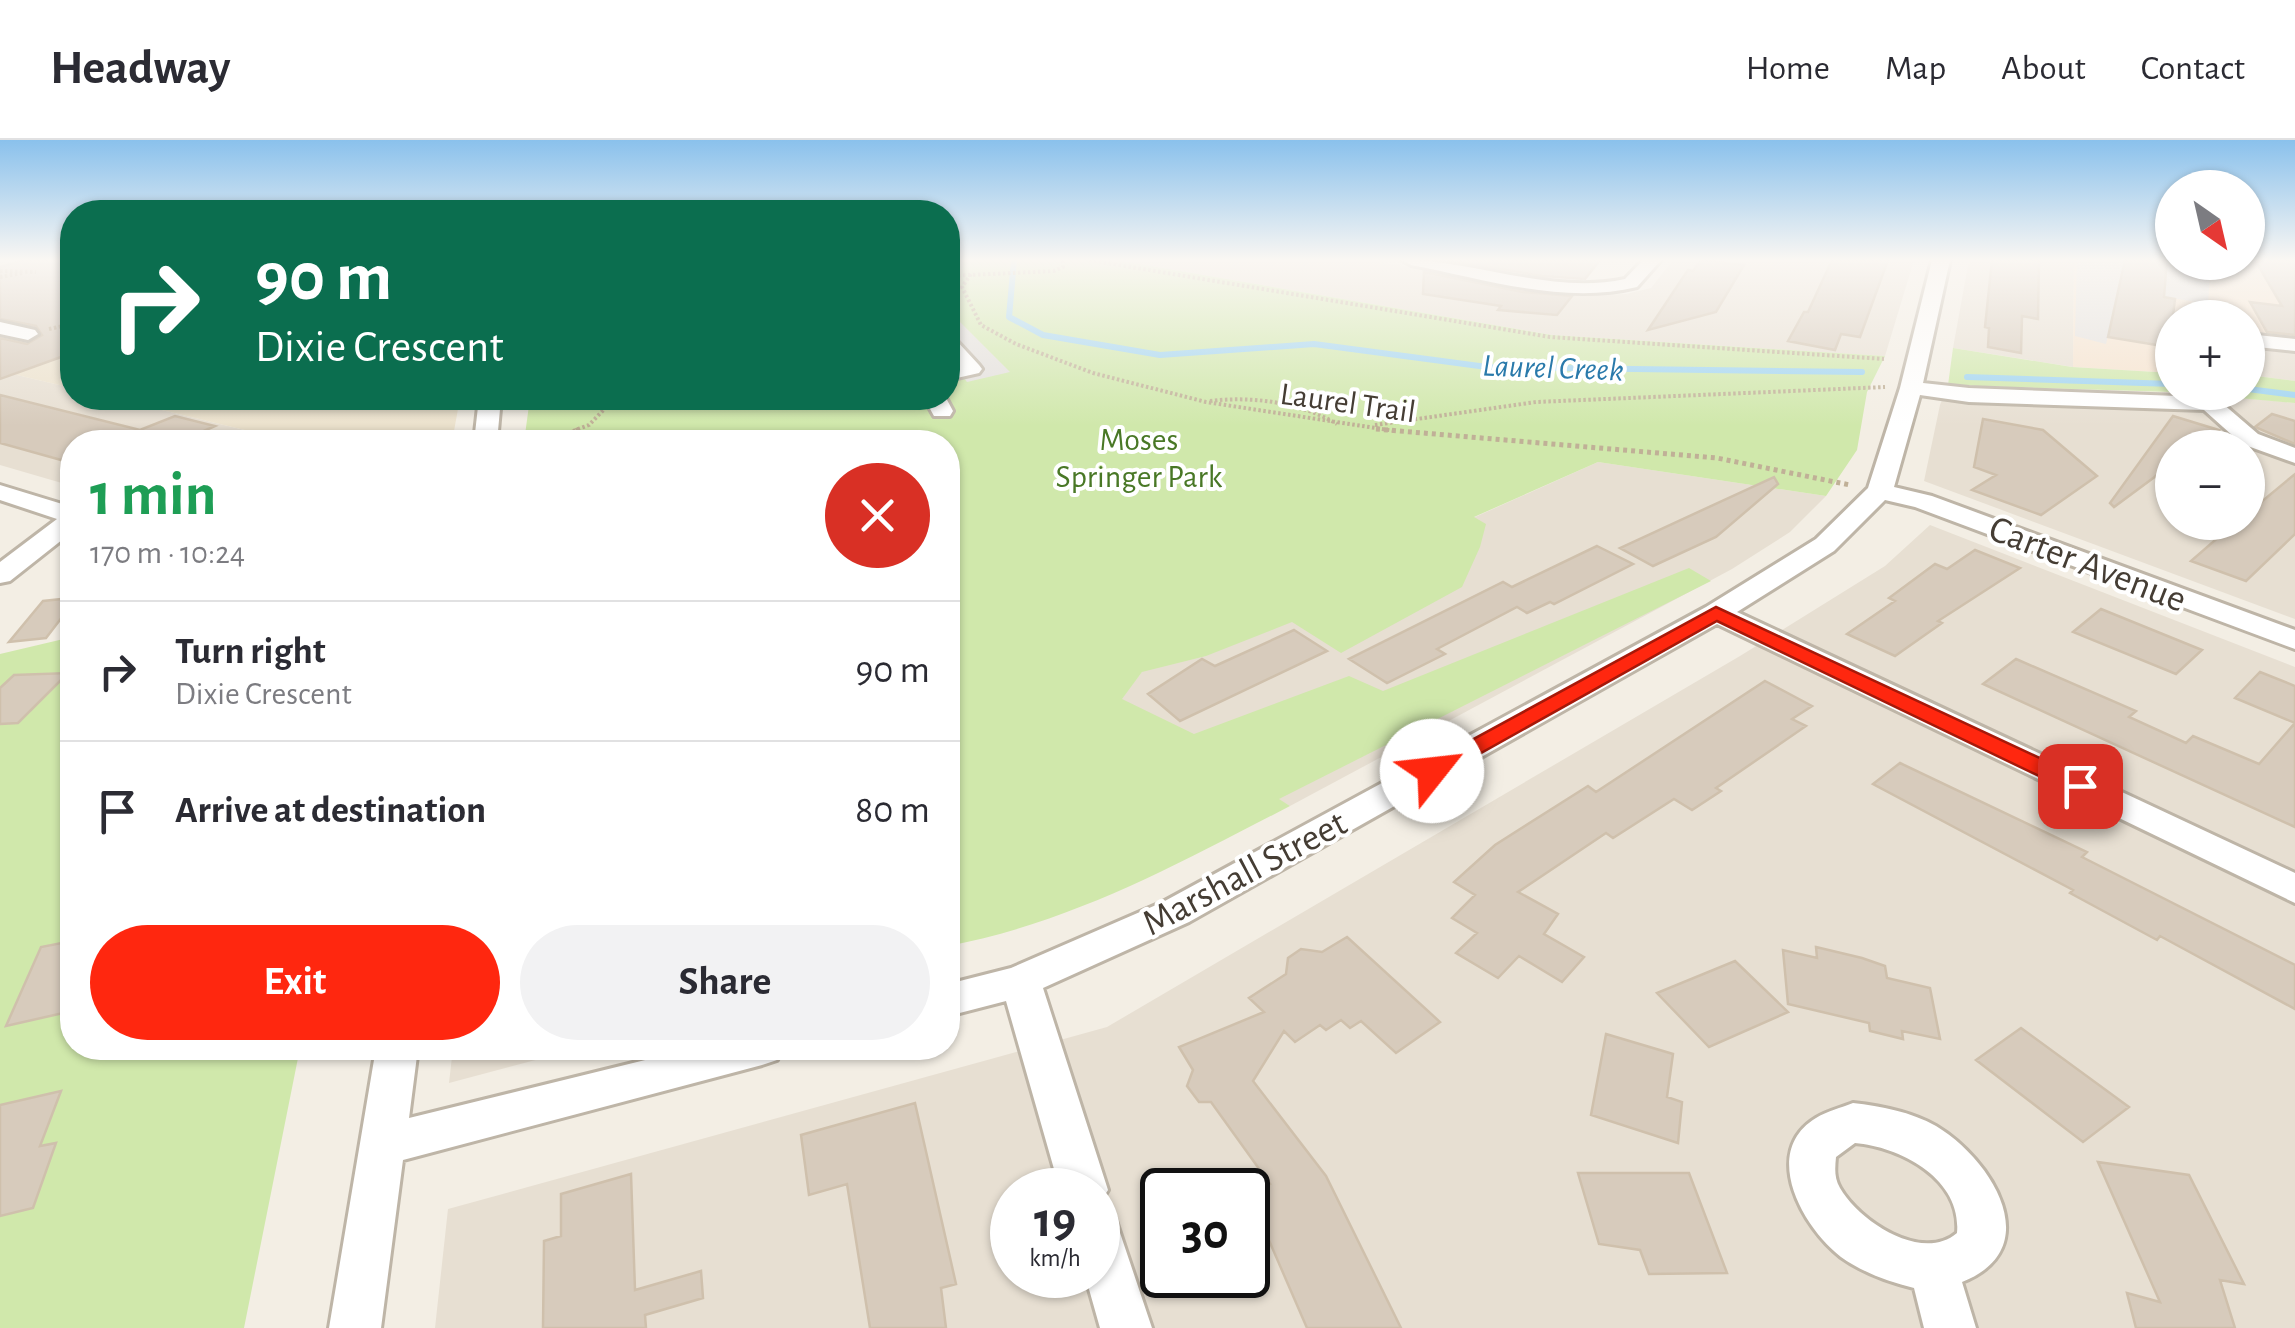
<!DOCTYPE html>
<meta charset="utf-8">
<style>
:root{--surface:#fff;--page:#f2f2f3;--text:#2b2b33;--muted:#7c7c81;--line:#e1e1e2;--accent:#ff270f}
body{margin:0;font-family:"Alegreya Sans",sans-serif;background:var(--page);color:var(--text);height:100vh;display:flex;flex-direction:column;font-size:38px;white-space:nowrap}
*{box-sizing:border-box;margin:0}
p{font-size:32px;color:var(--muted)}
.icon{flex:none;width:55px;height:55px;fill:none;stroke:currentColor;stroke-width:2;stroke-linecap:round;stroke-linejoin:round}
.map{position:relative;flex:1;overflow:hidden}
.drawer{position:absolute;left:60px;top:290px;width:900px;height:630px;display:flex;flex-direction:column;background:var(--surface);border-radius:40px;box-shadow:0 2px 8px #0004}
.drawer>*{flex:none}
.banner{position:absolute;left:60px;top:60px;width:900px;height:210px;border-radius:40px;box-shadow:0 2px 8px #0004;background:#0b6e4f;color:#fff;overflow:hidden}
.needle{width:65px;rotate:146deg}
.buttons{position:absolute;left:2155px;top:30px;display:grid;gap:20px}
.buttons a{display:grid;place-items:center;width:110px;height:110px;border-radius:50%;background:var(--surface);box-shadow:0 2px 8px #0004;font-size:50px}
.speed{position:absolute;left:990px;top:1028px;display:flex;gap:20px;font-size:50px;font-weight:700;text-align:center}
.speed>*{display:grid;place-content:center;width:130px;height:130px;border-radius:50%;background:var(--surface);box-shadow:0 2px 8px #0004;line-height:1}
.speed small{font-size:25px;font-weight:400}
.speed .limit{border:5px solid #111;border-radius:15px;background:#fff;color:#111}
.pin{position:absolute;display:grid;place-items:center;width:85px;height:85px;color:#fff;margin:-42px;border-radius:20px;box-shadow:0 5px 15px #0006}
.me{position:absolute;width:110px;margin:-55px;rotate:61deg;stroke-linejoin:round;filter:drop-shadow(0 0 8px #0008)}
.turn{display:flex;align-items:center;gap:35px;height:210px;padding:0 30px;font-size:45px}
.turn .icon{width:130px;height:130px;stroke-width:2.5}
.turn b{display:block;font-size:70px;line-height:85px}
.round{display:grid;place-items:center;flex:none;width:105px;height:105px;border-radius:52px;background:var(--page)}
.overview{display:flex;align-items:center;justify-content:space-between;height:170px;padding:0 30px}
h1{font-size:60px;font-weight:600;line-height:75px;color:#1e9e55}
.primary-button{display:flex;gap:20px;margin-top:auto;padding:20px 30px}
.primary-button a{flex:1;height:115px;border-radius:60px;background:var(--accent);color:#fff;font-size:40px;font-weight:600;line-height:115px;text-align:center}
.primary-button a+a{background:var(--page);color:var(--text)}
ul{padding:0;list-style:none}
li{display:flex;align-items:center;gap:30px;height:140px;padding:0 30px;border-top:2px solid var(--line)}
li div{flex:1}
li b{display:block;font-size:38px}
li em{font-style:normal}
header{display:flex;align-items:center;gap:60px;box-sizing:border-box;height:140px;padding:0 50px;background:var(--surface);border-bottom:2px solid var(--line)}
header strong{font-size:48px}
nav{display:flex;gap:55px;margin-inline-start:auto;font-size:35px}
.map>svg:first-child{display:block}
.residential{fill:#e7dfd2;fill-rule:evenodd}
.commercial{fill:#f6e3ce}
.education{fill:#ece2cd}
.green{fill:#d0e8ab}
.parking{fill:#e3e0dd}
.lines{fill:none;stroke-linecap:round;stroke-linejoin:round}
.stream{stroke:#9ed4f2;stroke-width:6}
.building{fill:#d7cbbc;stroke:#cfc0ac;stroke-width:2.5}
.minor-casing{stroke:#beb5a7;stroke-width:6}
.path-far1{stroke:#c0b097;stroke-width:4;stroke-dasharray:2.5 2.5;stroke-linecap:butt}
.path{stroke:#c0b097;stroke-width:5;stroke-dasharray:4 4;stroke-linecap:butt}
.minor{fill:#fff;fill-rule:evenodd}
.route{fill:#ff270f;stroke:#a6190a;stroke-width:2.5}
.labels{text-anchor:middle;stroke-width:8;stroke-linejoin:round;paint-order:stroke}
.far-water-label{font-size:32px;font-style:italic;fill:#2a7aab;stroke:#fff}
.far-street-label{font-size:32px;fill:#453d34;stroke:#fff}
.far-park-label{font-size:32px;fill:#497826;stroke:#fff}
.street-label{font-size:38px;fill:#453d34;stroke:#fff}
</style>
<header>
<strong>Headway</strong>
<nav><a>Home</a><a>Map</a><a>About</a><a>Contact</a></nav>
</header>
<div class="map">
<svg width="2295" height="1188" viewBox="0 0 2295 1188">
<rect width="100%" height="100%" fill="#f3eee4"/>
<path class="residential" d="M1116,120H1364L1596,155L1626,154L1651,148L1673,120H1914L1885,216L1552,195Z
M1969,120H2074L2073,227L1953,208Z
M2248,194L2295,201V241L2248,235Z
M0,231L72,248V258H112L294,302H72V346L0,325Z
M1948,245L2186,253L2295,263V479L1924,341L1940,265ZM2172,308H2248V382H2172Z
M1598,322L1826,356L1790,392L1732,429L1290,666L1113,569L1149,523Z
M1930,385L2295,527V1188H435L448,1069L1107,887L1740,516L1885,426ZM1012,1050H1098V1135H1012ZM1162,1050H1248V1135H1162Z
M453,908H581L449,943Z"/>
<path class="commercial" d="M2074,120H2295V201L2248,194V178H2172V233L2073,227Z"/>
<path class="education" d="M0,120L24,125L72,120V248L0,231Z
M112,258H460L452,302H294Z"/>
<path class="green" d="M948,120H1116L1552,195L1885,216L1867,252L1857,310L1826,356L1598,322L1474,377L1486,384L1480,407L1462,447L1341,513L1292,482L1206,516L1142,532L1122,559L1194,594L1349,536L1383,551L1689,428L1711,441L1279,659L1290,666C1176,725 1073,782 948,806V302H758L756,296L748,295L698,302H524L530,258H948Z
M1953,208L2072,227L2172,233V252L1948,245Z
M2248,235L2295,241V263L2183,253L2248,252Z
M72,497V908H300L244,1188H0V514Z"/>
<path class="parking" d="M2077,120H2126L2210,133L2208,164L2119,149L2106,204L2075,196Z
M948,170L1010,232L967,242L948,218Z"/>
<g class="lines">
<path class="stream" d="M1014,120L1009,177L1043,195L1160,215L1314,204L1487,227L1862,232
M1967,237L2172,244
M2248,249L2295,255"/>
</g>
<path class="building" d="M23,120H72V213L0,239V198L27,204L42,195L36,186L0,179V127Z
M1447,120H1600L1585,139L1542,136Z
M1701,120L1744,125L1716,172L1648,190L1688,130L1693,131Z
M1832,120H1888L1860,197L1841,194L1835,210L1788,201L1804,172H1808Z
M1992,120H2039L2038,179L2022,176L2021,213L1988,207L1989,188L1985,187Z
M2125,120H2167L2164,157L2175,159L2169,207L2108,197Z
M2255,120H2295V195L2267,192L2250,162L2282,166Z
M1424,132L1523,152L1572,156L1557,175L1498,170L1501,166L1423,154Z
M0,255L140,290L175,276L215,286L179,302H72V323L0,303Z
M2272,274L2295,281V304L2255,287Z
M2173,276L2219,290L2196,308H2172V324L2114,367L2110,363Z
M1983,279L2043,290L2097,336L2041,375L1972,350L1996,335L1974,327Z
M2295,334V394L2246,441L2191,421L2236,382H2248V373Z
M1774,337L1778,344L1716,397L1653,426L1620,408Z
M1597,406L1633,424L1554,464L1550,462L1527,473L1517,467L1437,509L1445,514L1387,543L1349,519L1503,442L1512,447Z
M1975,410L2020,428L1938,481L1942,483L1895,516L1847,494L1895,461L1889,458L1935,424L1947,429Z
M72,458V464L46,498L9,502L43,461Z
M2101,469L2202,510L2176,534L2073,492Z
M1294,490L1327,511L1180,581L1148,554L1202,519L1215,526Z
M2016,519L2136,571L2129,577L2186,603L2193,596L2259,624L2295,583V687L1983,544Z
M2260,532L2295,546V583L2235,558Z
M68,533L18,583L0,584V548L14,535Z
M1765,541L1812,566L1792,579L1806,586L1716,648L1721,651L1692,670L1674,659L1613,698L1606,693L1518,752L1558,774L1544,794L1584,817L1562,842L1519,816L1498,838L1456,813L1477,793L1452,778L1475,755L1454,742L1495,705L1588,646L1596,652Z
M1900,623L2087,712L2082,717L2295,825V869L2160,796L2157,800L2070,753L2073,750L1873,644Z
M1347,797L1440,882L1396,913L1361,881L1350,888L1341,880L1326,890L1320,885L1295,902L1284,891L1253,941L1326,1036L1401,1188H1307L1248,1052L1270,1044L1211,962H1199L1187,946L1193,930L1179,907L1264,872L1249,858L1286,834L1288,818L1301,809L1322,812Z
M72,801V871L6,886L41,807Z
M1816,807L1862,818L1885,826L1887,838L1930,848L1940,899L1902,891L1903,899L1870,891L1869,883L1788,864L1783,810L1817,818Z
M1735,821L1788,872L1709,907L1657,853Z
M2021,888L2129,967L2083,1002L1976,920Z
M1606,894L1673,914L1667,957L1682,962L1678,1003L1591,975Z
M61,951L40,1006L56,1003L33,1068L0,1076V965Z
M915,963L956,1144L941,1148L946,1188H870L847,1044L809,1055L801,995Z
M2098,1022L2189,1035L2244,1144L2220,1140L2235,1188H2136L2127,1153L2160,1162Z
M1578,1033H1689L1727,1133L1649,1134L1640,1110L1599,1104Z
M631,1034L635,1150L701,1131L703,1158L645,1175L646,1188H543L544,1101L561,1096V1054Z"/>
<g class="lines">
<g class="minor-casing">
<path id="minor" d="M1402,120C1476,120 1552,155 1625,139L1643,120H1661L1637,147C1564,165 1484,139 1411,125Z
M1932,120H1950L1923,243L1969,248L2203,257L2205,252H2227L2222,263L2258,294L2295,308V323L2242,304L2204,270L1969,262L1920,255L1894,347L1932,356L2295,490V509L1915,367L1885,360L1834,411L1737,472L2295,733V763L1717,484L1189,782L1043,848L1108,1050L1098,1066V1050H1060L1006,861L948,876V844L1011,828L1163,762L1706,467L1816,399L1868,348L1900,248Z
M0,182L35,190L38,194L28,200L0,194Z
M2248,194L2295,199V211L2248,206Z
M948,197L955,199L979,225L982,229L979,233L948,240V228L958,226L948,215Z
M479,258H501L497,302H474Z
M924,258H946L953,271L950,276H934Z
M0,345L72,367V392L10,441L0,443V422L57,379L0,360Z
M376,908H418L409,978L694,908H783L777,920L762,925L403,1020L381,1188H329Z
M1853,963C1881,966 1911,972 1936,986C1991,1019 2048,1108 1962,1142L1976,1188H1924L1914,1148C1889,1142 1862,1132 1841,1117C1803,1088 1760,1012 1816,978C1827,971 1841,968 1853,963ZM1855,1003C1901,1007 1962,1039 1957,1093C1922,1123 1859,1081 1840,1048C1834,1038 1835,1028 1836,1017Z
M1098,1071L1115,1078L1152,1188H1100L1085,1135H1098Z"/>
</g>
<path class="path-far1" d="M1089,120L1550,197L1884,219
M0,131L36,132
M971,134L962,147L981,185L1016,204L1093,233L1206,262L1395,291
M948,136L1054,131L1063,127V120
M0,137L22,133
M49,189L72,184
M1210,261C1252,256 1300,262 1337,284
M1375,285L1536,262L1885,247
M573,291L589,285L615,258"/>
<path class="path" d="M1376,289L1717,318L1850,345
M546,302L580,289"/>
<use href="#minor" class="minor"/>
</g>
<linearGradient id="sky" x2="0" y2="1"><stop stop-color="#8ac1ec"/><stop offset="0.42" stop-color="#faf7f3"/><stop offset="1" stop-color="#faf7f3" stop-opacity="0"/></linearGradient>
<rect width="2295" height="286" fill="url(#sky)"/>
<path class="route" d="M1716,467L2089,641L2092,646L2089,652H2072L1717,481L1440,636L1432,639L1420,631L1424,626Z"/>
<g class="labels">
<g class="far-water-label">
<text transform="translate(1553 227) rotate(2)" y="11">Laurel Creek</text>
</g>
<g class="far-street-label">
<text transform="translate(1348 262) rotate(8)" y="11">Laurel Trail</text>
</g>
<g class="far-park-label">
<text x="1139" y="310">Moses<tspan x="1139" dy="37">Springer Park</tspan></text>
</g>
<g class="street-label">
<text transform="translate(2088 423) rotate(21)" y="13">Carter Avenue</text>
<text transform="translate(1244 732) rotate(-28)" y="13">Marshall Street</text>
</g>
</g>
</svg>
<div class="buttons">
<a><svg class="needle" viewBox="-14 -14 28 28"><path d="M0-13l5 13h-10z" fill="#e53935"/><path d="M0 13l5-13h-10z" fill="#7c7c81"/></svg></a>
<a>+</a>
<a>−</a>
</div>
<div class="speed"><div>19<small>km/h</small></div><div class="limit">30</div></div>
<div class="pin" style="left:2080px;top:646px;background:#d93025"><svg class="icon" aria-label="arrive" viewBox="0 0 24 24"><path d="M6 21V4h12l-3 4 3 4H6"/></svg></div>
<svg class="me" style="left:1432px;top:631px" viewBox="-20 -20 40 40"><circle r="19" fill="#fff"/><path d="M0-13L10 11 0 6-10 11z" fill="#ff270f"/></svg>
<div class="banner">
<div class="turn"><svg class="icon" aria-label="right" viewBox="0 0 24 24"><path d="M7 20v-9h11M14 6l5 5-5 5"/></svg><div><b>90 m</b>Dixie Crescent</div></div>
</div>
<section class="drawer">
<div class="overview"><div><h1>1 min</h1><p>170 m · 10:24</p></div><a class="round" style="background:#d93025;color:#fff"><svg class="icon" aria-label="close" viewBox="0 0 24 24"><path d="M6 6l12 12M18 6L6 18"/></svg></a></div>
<ul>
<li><svg class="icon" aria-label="right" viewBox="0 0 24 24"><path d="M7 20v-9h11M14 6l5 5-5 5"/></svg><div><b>Turn right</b><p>Dixie Crescent</p></div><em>90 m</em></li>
<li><svg class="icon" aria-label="arrive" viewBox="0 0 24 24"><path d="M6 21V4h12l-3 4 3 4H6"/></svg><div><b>Arrive at destination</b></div><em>80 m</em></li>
</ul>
<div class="primary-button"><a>Exit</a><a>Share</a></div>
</section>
</div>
